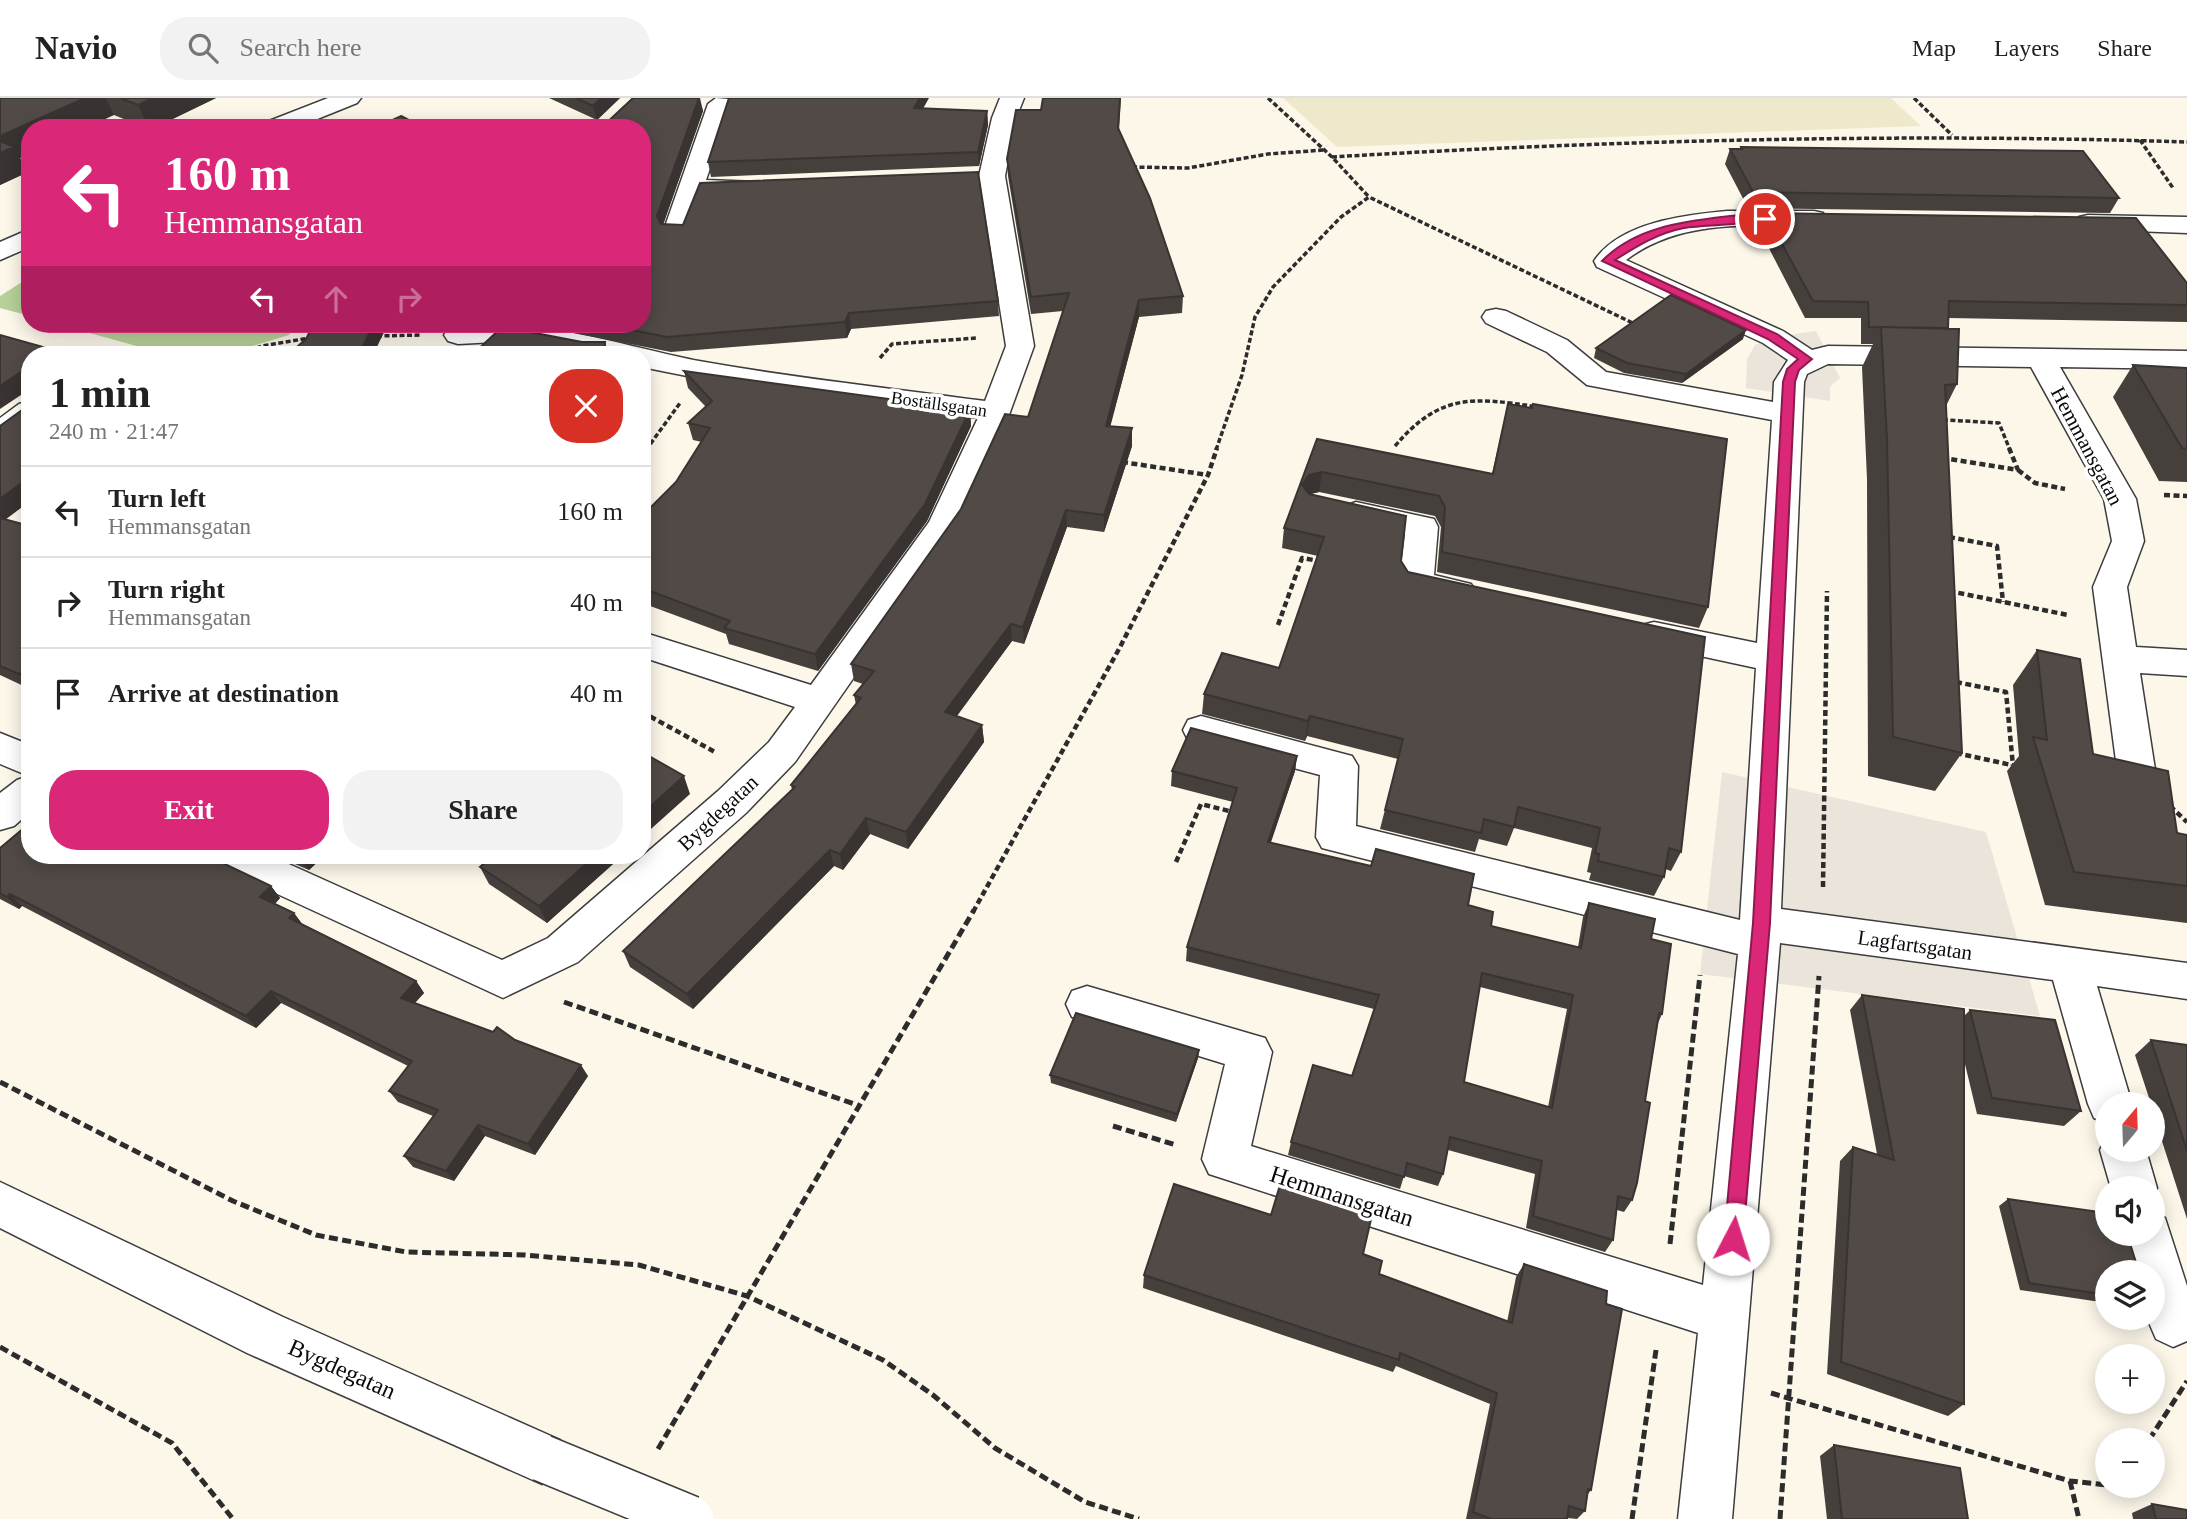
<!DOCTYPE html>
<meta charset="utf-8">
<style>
:root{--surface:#fff;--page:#f2f2f2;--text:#222;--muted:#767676;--line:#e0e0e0;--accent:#db2777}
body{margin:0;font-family:Georgia,serif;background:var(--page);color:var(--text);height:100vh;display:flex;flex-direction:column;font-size:26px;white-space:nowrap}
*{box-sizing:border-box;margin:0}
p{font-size:23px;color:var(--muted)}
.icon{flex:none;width:38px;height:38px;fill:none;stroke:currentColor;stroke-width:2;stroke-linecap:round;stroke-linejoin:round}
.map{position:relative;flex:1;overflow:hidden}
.sheet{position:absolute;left:21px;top:248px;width:630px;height:518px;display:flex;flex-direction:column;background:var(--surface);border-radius:28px;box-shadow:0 4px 18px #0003}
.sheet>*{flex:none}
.hud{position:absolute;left:21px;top:21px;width:630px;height:214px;border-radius:28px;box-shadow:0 4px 18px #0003;background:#db2777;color:#fff;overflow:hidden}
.needle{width:46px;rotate:19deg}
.buttons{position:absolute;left:2095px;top:994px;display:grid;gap:14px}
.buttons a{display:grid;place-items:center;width:70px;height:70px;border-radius:50%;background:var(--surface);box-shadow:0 4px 18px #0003;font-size:35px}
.pin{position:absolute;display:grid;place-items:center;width:60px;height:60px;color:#fff;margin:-30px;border:4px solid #fff;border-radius:50%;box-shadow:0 2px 7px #0007}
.me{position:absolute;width:77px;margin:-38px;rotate:5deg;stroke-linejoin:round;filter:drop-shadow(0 0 5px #0008)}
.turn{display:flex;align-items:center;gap:24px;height:147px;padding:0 28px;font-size:32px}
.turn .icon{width:91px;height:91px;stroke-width:2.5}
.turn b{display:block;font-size:49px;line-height:60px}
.lanes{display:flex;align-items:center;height:66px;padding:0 28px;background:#0003;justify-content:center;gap:35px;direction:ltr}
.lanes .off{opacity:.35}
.round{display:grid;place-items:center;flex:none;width:74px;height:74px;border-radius:28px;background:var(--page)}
.head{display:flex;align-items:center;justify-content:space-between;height:119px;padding:0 28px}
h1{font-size:42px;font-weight:600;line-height:52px}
.action{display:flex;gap:14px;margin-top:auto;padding:14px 28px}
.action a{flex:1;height:80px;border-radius:28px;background:var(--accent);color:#fff;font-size:28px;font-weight:600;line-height:80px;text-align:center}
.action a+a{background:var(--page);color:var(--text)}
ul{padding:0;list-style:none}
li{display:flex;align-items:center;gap:21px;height:91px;padding:0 28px;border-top:2px solid var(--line)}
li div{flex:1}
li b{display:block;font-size:26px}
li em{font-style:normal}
header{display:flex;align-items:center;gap:42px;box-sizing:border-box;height:98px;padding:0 35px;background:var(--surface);border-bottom:2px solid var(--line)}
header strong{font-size:33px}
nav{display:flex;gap:38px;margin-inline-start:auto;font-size:24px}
.search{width:490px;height:63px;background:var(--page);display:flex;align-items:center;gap:18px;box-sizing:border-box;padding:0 24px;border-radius:28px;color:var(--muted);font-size:26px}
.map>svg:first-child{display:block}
.farmland{fill:#efe9cc}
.forest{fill:#b7d198}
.plaza{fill:#eae4da}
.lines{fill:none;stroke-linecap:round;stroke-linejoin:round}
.minor-casing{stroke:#3d3d3d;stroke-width:3}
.path-far2{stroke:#2c2c2c;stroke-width:3.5;stroke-dasharray:5 2.5;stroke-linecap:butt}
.path-far1{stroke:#2c2c2c;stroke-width:4.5;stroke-dasharray:6 3.5;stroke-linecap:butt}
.path{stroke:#2c2c2c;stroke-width:5;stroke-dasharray:9 4.5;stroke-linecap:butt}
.minor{fill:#fff;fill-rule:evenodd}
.minor-bridge-casing{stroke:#3d3d3d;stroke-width:49;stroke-linecap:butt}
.minor-bridge{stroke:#fff;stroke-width:46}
.wall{fill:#46403d;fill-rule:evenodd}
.shaded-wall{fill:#393432}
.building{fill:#514a47;stroke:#393432;stroke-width:2;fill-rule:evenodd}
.route{fill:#db2777;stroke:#8e194d;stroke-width:2}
.labels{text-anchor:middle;stroke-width:7;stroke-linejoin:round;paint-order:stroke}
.far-street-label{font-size:18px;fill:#0a0a0a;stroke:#fff}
.street-label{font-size:21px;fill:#0a0a0a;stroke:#fff}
.near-street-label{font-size:24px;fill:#0a0a0a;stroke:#fff}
</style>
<header>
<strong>Navio</strong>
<div class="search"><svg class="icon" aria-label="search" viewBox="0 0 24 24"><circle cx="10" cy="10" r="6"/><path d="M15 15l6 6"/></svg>Search here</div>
<nav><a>Map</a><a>Layers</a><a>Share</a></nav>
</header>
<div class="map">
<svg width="2187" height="1421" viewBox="0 0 2187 1421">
<rect width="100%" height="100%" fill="#fcf7e9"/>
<path class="farmland" d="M1283,0H1891L1921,28L1337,49Z"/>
<path class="forest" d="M30,179V218L0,210V198Z
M57,226H294L289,237L223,257H169Z"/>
<path class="plaza" d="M1816,233L1840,280L1830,289V303L1746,290L1747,261L1755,247L1773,239Z
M1722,674L1986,734L2040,918L1700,876Z"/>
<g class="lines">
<g class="minor-casing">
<path id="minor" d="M328,0H361L357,5L295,30H261L264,25Z
M716,0L728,1L732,6L706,82L757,84L761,89L757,94L701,97L685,140H667L663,134L708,6Z
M1000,0H1024L1016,20L1005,78L1034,248L997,350L960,427L795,664L746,715L578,864L503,900L219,769L213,758H271L502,862L548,840L718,693L769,644L795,609L642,559V534L811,587L929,424L978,320L702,281L642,269V257H587L515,243L458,246L448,243L444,237L448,231C521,213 626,249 699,263C793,280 890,290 985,303L1006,248L979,78L992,20Z
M1727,113H1814L1823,115L1827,121L1823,127L1814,129C1750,127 1680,121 1626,162L1783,233L1812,252L1828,248L2187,253V271L2060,269L2136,401L2144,443L2127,489L2136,549L2187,552V578L2140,575L2156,678L2150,688L2137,692L2124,688L2118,678L2093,489L2112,443L2104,401L2031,269L1828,266L1807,276L1804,284L1781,811L2187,865V901L2097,888L2132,1006H2107V1025L2094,1020L2088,1006L2053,882L1780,845L1732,1421H1678L1698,1235L1209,1076L1202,1061L1225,966L1072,919L1066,906L1072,893L1087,888L1265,940L1272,954L1251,1048L1703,1187L1738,856L1322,750L1316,739L1320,677L1188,642L1183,632L1188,622L1201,618L1352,658L1358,668L1356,728L1740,822L1756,570L1654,548L1642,545L1637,536L1642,527L1654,524L1757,545L1772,322L1587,287L1547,254L1486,225L1482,219L1486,213L1496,211L1506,213L1567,242L1606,274L1773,304L1774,284L1788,262L1763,245L1597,169L1594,163C1620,124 1685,117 1727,113Z
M2088,117L2187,119V135L2079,131L2075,125L2079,119Z
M30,131V149L0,162V144Z
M30,303V327L11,341L0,343V320L19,306Z
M1356,404L1434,421L1438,429L1434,477L1471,486L1476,494L1471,502L1459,506L1404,492L1399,484L1405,436L1345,422L1340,415L1345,408Z
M0,635L30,647V714L14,728L0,732V695L17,682L29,678L0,666Z
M2107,1037V1052H2146L2157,1090L2152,1101V1090H2111L2100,1052Z
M0,1084L283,1219L560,1342L568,1360L560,1378L542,1386L524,1378L247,1255L0,1130Z
M2152,1115L2165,1120L2187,1188V1243L2173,1249L2156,1241L2147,1220H2152V1174H2135L2124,1136H2152Z"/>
</g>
<path class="path-far2" d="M1268,0L1332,59L1369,99
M1914,0L1952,37
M2140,42L2173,90
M1332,59C1617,42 1902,35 2187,44
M1132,69L1188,70L1268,56L1324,52
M377,238L421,237
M235,257L262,248L309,240
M880,260L892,246L977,240
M1395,348C1440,295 1473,299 1538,309
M646,352L680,305
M1216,352L1242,277L1255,219L1273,189L1341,119L1369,99L1637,227
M1931,352L1929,321L1999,325L2010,352"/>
<path class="path-far1" d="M1931,350V358L2018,372L2009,350
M642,357L647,350
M1122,364L1208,377
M2018,372L2035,385L2065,391
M2164,397L2187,398
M1949,439L1997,448L2003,504
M1949,493L2068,517
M1278,527L1302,460L1319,463
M1956,584L2006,594L2013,668
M642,614L715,654
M1956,655L2016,668
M2170,708L2187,724
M1176,764L1201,706L1233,714
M1823,789L1827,493
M973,814L1119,551L1208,377L1217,350"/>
<path class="path" d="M564,904L857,1007
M0,984L233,1103L316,1137L406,1154L525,1157L639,1167L747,1198L883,1262L933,1297L995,1350L1085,1404L1139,1421
M1113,1028L1176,1047
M1670,1146L1700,877
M0,1249L172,1345L233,1421
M1771,1295L2070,1383L2107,1387
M2149,1342L2187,1283
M658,1351L974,812
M2070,1383L2079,1421
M1632,1421L1656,1252
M1780,1421L1819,878"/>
<use href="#minor" class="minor"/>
<g class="minor-bridge-casing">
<path id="minor-bridge" d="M542,1360L690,1421"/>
</g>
<use href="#minor-bridge" class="minor-bridge"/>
</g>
<path class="wall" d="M0,0H216L154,30H146L114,17L30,30V55L20,60L28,74L0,87Z
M549,0H620L597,22Z
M633,0H700L703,13L663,126L998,203L999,218L851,231L847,240L671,254L528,226H642Z
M1043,0H1121L1119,32L1183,198L1182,215L1139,219L1110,328L1132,330V348L1104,434L1067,429L1024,546L1012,543L957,618L982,627L984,644L908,751L870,736L843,772L834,768L693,911L630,869L623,853L792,692L791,687L856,607L854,597L863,586L854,583L851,566L1028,319L1063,213L1031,216L1008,78L1007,61L1041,12Z
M923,11L987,13L988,27L979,68L711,79L708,64Z
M1741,49L2119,100L2110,115L1748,110L1725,66L1730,51H1740Z
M1765,115L2187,185V224L1948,220V230L1957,286L1946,308L1962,655L1935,693L1868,678L1867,381L1862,269L1873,246H1861V220H1805L1759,131Z
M1743,241L1682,285L1624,275L1594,260L1596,250Z
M2133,267L2187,270V384L2159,383L2113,299Z
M684,273L970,312L971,328L927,423L818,573L729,546L726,536L642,505V418L676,384L702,344L693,342L688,325L706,309L688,290Z
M1508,306L1708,509L1699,530L1437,474L1441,429L1435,418L1319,394L1311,396L1401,463L1408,474L1681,754L1671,773L1665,771L1664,779L1654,798L1589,782L1591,775L1587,774L1592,750L1514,730L1507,748L1479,741L1475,754L1380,731L1398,661L1307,638L1305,643L1202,616L1204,596L1279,570L1318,458L1282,450L1284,430L1317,341L1492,376Z
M30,314V403L5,422L30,428V591L0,577V328Z
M2037,552L2093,656L2177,735L2187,737V825L2045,807L2007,673L2019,658L2013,587Z
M1297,658L1295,673L1270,745L1468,807L1491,828L1578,849L1583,819L1589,805L1651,841L1662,916L1658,925L1645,1003L1632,1102L1624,1114L1617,1112L1613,1142L1605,1154L1526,1130L1535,1076L1448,1052L1443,1076L1438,1088L1404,1078L1400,1091L1288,1057L1291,1044L1352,978L1374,911L1186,863L1187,849L1233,704L1171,688L1172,673ZM1480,889L1567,911L1548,1009L1464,984Z
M0,750L30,758H212L211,760L271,788L280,800L275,806L294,815L302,826L416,883L424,895L415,905L515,942L588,978L535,1057L485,1038L454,1083L413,1069L404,1058L433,1018L398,1004L389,993L408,968L281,905L256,930L22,808L19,811L0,801Z
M276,758H324L309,772Z
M493,758H622L547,825L489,786L480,769Z
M1862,897L1964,918L1970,912L2081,1013L2064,1028L1977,1016L1964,962V1306L1948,1318L1827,1276L1840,1063L1853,1049L1877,1056L1850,912Z
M2151,942L2187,947V1121L2152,1012V1006H2151L2135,957Z
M1199,952L1198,960L1176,1024L1051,985L1050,977Z
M2008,1101L2107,1174V1205L2020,1192L1999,1108Z
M1271,1117L1363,1156L1379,1176L1507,1224L1516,1179L1524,1166L1606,1206L1591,1392L1588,1396L1585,1413L1577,1421L1567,1420V1421H1466L1490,1306L1396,1268L1393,1274L1143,1190L1144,1177Z
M1834,1347L1968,1421H1827L1820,1358Z
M2152,1406L2187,1421H2133L2132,1415Z"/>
<path class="shaded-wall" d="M85,0H106L114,17L86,30H30V55L20,60L28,74L0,87V38Z
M153,0H216L154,30H149L138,7Z
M601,0H620L597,22L593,8Z
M699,0L703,13L661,133L657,118Z
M920,0H929L915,25L914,10Z
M987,13L988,27L979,68L978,54Z
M1139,202V219L1106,345V328Z
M849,215L851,231L847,240L845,224Z
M374,226H388L373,257L363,248Z
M1746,232L1743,241L1682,285L1686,276Z
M605,244L608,257H604Z
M54,252L57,257H46Z
M30,268V291L0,311V288Z
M970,312L971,328L927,423L818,573L815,556Z
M1132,330V348L1104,434V417Z
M1322,374L1319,394L1306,397L1302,387L1309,377Z
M30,379V403L0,425V401Z
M1066,412L1067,429L1024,546L1023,529Z
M1011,526L1012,543L947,631L945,614Z
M30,568V590L19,576Z
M1310,618L1307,638L1305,643L1308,623Z
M982,627L984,644L908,751L906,734Z
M1297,658L1295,673L1266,759L1268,744Z
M684,678L690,696L642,739V716Z
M866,720L870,736L843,772L840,756Z
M830,752L834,768L693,911L687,896Z
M302,758H324L309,772L300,760Z
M595,758H622L547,825L539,808Z
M271,788L280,800L269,811L260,799Z
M10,796L22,808L19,811L7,799Z
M294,815L303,827L289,820Z
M416,883L424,895L409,911L401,900Z
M271,893L281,905L256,930L246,918Z
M1199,952L1198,960L1176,1024L1177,1016Z
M581,967L588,978L535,1057L528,1046Z
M478,1027L485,1038L454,1083L446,1073Z"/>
<path class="building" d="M0,0H85L0,38Z
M120,0H153L138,7Z
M576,0H601L593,8Z
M633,0H699L657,118L661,126L683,127L700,85L978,74L998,203L849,215L845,224L667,239L601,226H642V30H601Z
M729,0H920L914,10L987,13L978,54L708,64Z
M1043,0H1120L1118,30L1150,100L1183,198L1139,202L1106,328L1132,330L1104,417L1066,412L1023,529L1011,526L945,614L982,627L906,734L866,720L840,756L830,752L687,896L623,853L795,689L791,687L861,600L854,597L874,573L851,566L961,411L1005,316L1028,319L1069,195L1031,199L1007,61L1016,12H1041Z
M401,18L424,30H375Z
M0,43L14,49L0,55Z
M1741,49L2083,53L2119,100L1753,94L1730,51H1742Z
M1765,115L2136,120L2187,185V207L1949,203L1948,230L1869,229L1868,204L1813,203Z
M1671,197L1746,232L1686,276L1627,265L1596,250Z
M314,226H374L363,248L407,257H288L306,241Z
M1881,229L1959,231L1957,286L1945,287L1962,655L1893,639L1887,341Z
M509,230L582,244H605L604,257H472L500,231Z
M0,237L54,252L46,257H30V268L0,288Z
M2133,267L2187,270V351L2182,350Z
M684,273L970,312L925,406L815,556L724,530L730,523L642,490V418L676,384L710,330L688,325L712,303Z
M1508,306L1532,310L1533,306L1727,341L1708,509L1442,454L1445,409L1439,398L1322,374L1309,377L1302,387L1309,396L1406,418L1401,463L1408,474L1705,539L1681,754L1669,750L1664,779L1598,763L1599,756L1595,755L1600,730L1518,709L1514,729L1484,721L1481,735L1385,712L1403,641L1310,618L1308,623L1204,596L1222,555L1279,570L1324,439L1284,430L1317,341L1493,376Z
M22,312L30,314V379L0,401V328Z
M0,420L30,428V568L19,576L0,568Z
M2037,552L2080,561L2093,656L2168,673L2177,735L2187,737V788L2074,774L2033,639L2047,642Z
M1191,630L1297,658L1268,744L1371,768L1376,751L1474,776L1468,807L1493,814L1491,828L1581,850L1589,805L1655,821L1651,841L1671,846L1662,916L1659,915L1645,1003L1650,1005L1637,1085L1632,1102L1618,1098L1613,1142L1533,1118L1542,1063L1450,1039L1443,1076L1407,1065L1404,1079L1291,1044L1313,967L1352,978L1379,897L1187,849L1237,690L1172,673ZM1482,875L1573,897L1552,1010L1464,984Z
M642,654L684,678L642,716Z
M30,725V758H208L271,788L260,799L294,815L289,820L416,883L401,900L493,934L497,929L515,942L581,967L528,1046L478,1027L446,1073L404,1058L438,1012L389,993L412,963L271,893L246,918L10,796L7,799L0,795V750Z
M493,758H595L539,808L480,769Z
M1862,897L1964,911V1306L1841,1264L1853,1049L1894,1062Z
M1970,912L2055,922L2081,1013L1992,1000Z
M1076,915L1199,952L1177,1016L1050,977Z
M2151,942L2187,947V1053Z
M1174,1086L1271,1117L1280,1087L1372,1117L1363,1156L1382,1163L1379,1176L1512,1225L1524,1166L1607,1193L1606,1206L1622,1211L1591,1392L1588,1391L1585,1413L1569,1408L1567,1421H1491L1473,1414L1497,1295L1400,1255L1399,1262L1144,1177Z
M2008,1101L2107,1115V1136H2127L2139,1174H2107V1197L2029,1185Z
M1834,1347L1960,1370L1968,1421H1842Z
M2152,1406L2187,1412V1421H2156Z"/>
<path class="route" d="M1739,117H1765L1771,121C1763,126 1700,127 1684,130C1658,135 1637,148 1615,162L1777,236L1812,261L1799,272L1795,284L1770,825L1743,1141L1740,1148L1733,1151L1726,1148L1724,1141L1753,825L1783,284L1787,271L1798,261L1768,241L1602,163C1638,126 1691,123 1739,117Z"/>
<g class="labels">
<g class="far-street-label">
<text transform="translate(939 306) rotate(8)" y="6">Boställsgatan</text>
</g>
<g class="street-label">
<text transform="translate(2087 348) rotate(62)" y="7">Hemmansgatan</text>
<text transform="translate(718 715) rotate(-43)" y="7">Bygdegatan</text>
<text transform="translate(1915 847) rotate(8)" y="7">Lagfartsgatan</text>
</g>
<g class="near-street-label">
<text transform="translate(1342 1098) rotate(18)" y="8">Hemmansgatan</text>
<text transform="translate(342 1271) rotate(24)" y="8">Bygdegatan</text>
</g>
</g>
</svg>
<div class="buttons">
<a><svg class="needle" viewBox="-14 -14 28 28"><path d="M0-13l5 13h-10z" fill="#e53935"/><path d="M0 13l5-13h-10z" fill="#767676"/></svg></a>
<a><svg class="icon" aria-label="sound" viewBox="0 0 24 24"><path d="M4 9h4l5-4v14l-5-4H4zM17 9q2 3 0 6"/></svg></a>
<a><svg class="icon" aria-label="layers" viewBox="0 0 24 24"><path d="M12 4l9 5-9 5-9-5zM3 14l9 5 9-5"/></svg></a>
<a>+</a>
<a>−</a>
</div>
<div class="pin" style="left:1765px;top:121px;background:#d93025"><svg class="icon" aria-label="arrive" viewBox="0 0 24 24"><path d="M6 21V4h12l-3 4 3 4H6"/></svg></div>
<svg class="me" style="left:1733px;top:1141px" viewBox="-20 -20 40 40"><circle r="19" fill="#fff"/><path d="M0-13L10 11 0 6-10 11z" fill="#db2777"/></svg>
<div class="hud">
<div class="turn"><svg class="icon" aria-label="left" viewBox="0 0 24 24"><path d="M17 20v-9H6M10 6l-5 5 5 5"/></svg><div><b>160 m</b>Hemmansgatan</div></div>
<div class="lanes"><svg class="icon" aria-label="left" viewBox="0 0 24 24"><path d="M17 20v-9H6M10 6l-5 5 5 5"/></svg><svg class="icon off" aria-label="ahead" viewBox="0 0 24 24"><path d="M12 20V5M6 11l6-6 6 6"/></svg><svg class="icon off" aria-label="right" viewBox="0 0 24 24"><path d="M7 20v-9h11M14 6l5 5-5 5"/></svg></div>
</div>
<section class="sheet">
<div class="head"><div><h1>1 min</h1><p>240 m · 21:47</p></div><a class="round" style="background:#d93025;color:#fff"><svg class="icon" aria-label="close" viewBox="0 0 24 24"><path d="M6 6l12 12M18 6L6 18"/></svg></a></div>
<ul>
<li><svg class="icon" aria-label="left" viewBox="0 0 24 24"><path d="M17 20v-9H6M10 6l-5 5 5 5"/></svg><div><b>Turn left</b><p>Hemmansgatan</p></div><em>160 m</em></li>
<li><svg class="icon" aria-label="right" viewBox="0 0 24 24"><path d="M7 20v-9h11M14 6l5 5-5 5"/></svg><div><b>Turn right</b><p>Hemmansgatan</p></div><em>40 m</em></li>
<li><svg class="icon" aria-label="arrive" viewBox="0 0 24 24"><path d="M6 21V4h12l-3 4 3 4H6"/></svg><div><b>Arrive at destination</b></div><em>40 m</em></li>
</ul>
<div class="action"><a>Exit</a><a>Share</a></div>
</section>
</div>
